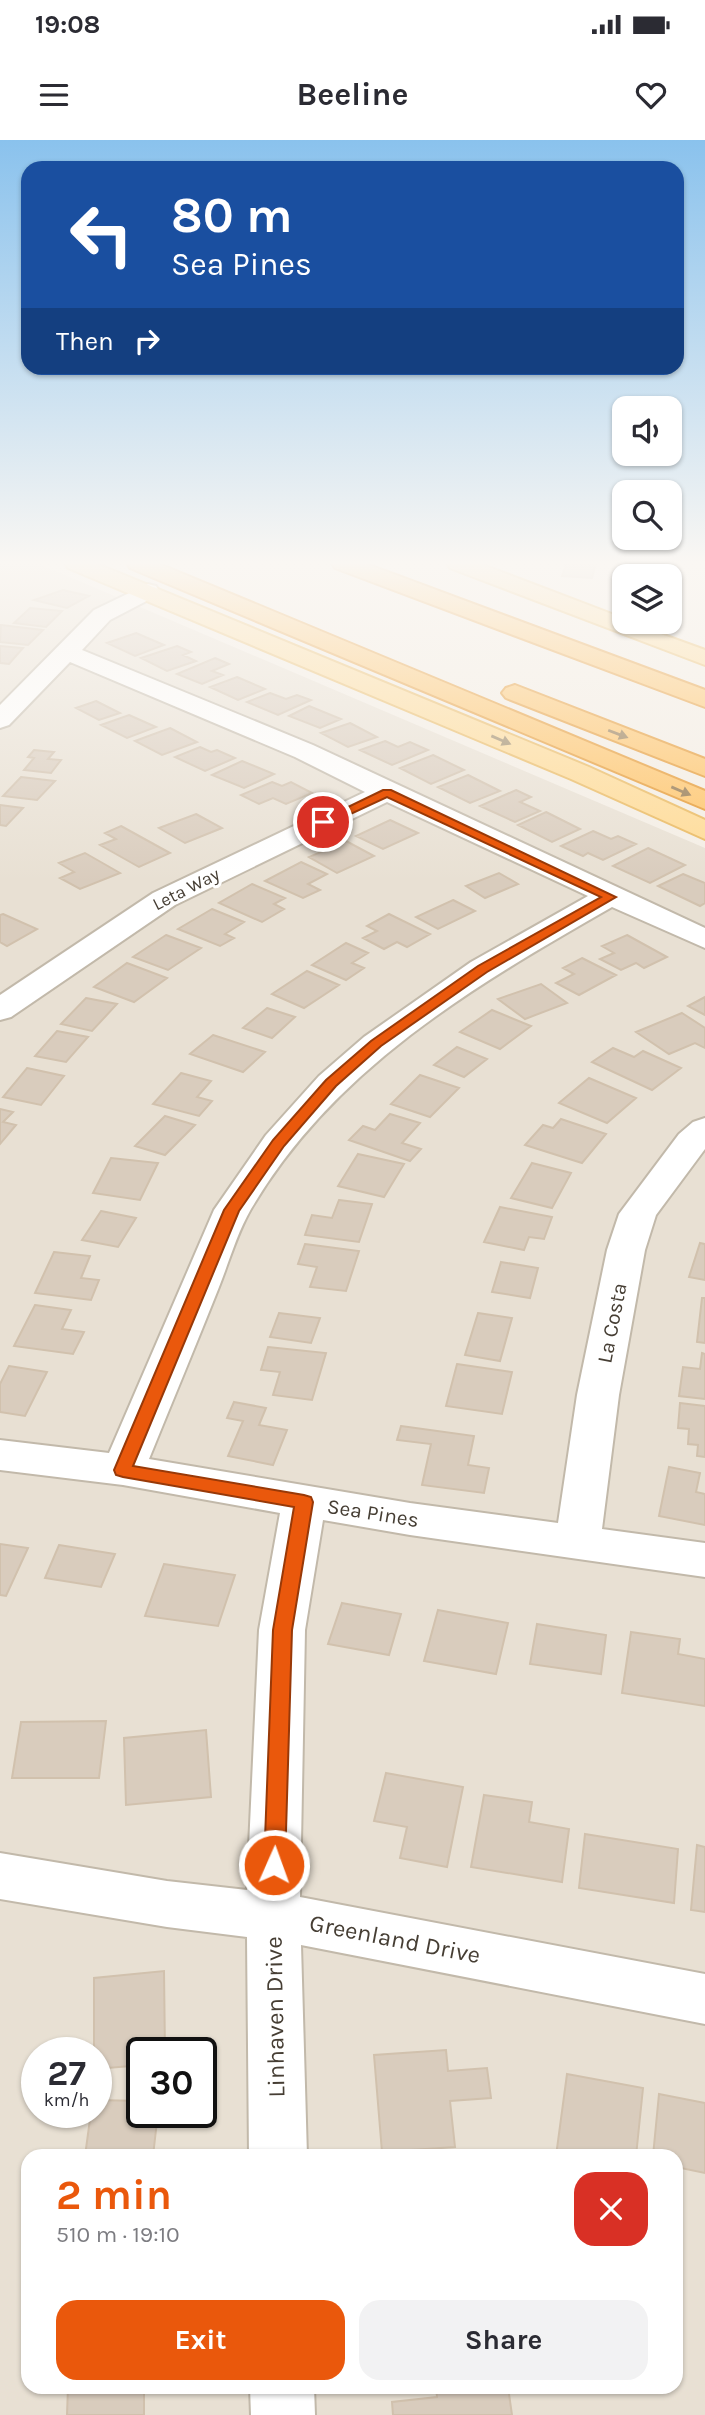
<!DOCTYPE html>
<meta charset="utf-8">
<style>
:root{--surface:#fff;--page:#f2f2f3;--text:#2b2b33;--muted:#7c7c81;--accent:#ea580c}
body{margin:0;font-family:Karla,sans-serif;background:var(--page);color:var(--text);height:100vh;display:flex;flex-direction:column;font-size:26px;white-space:nowrap}
*{box-sizing:border-box;margin:0}
p{font-size:23px;color:var(--muted)}
.icon{flex:none;width:38px;height:38px;fill:none;stroke:currentColor;stroke-width:2;stroke-linecap:round;stroke-linejoin:round}
.map{position:relative;flex:1;overflow:hidden}
.sheet{position:absolute;left:21px;top:2009px;width:662px;height:245px;display:flex;flex-direction:column;background:var(--surface);border-radius:21px;box-shadow:0 2px 5px #0004}
.sheet>*{flex:none}
.top-card{position:absolute;left:21px;top:21px;width:663px;height:214px;border-radius:21px;box-shadow:0 2px 5px #0004;background:#1a4fa0;color:#fff;overflow:hidden}
.fabs{position:absolute;left:612px;top:256px;display:grid;gap:14px}
.fabs a{display:grid;place-items:center;width:70px;height:70px;border-radius:14px;background:var(--surface);box-shadow:0 2px 5px #0004;font-size:35px}
.speed{position:absolute;left:21px;top:1897px;display:flex;gap:14px;font-size:35px;font-weight:700;text-align:center}
.speed>*{display:grid;place-content:center;width:91px;height:91px;border-radius:50%;background:var(--surface);box-shadow:0 2px 5px #0004;line-height:1}
.speed small{font-size:18px;font-weight:400}
.speed .limit{border:4px solid #111;border-radius:10px;background:#fff;color:#111}
.pin{position:absolute;display:grid;place-items:center;width:60px;height:60px;color:#fff;margin:-30px;border:4px solid #fff;border-radius:50%;box-shadow:0 2px 7px #0007}
.me{position:absolute;width:77px;margin:-38px;rotate:2deg;stroke-linejoin:round;filter:drop-shadow(0 0 5px #0008)}
.turn{display:flex;align-items:center;gap:24px;height:147px;padding:0 35px;font-size:32px}
.turn .icon{width:91px;height:91px;stroke-width:2.5}
.turn b{display:block;font-size:49px;line-height:60px}
.then{display:flex;align-items:center;height:66px;padding:0 35px;background:#0003;gap:14px;font-size:26px}
.round{display:grid;place-items:center;flex:none;width:74px;height:74px;border-radius:21px;background:var(--page)}
.summary{display:flex;align-items:center;justify-content:space-between;height:119px;padding:0 35px}
h1{font-size:42px;font-weight:700;line-height:52px;color:var(--accent)}
.button{display:flex;gap:14px;margin-top:auto;padding:14px 35px}
.button a{flex:1;height:80px;border-radius:21px;background:var(--accent);color:#fff;font-size:28px;font-weight:700;line-height:80px;text-align:center}
.button a+a{background:var(--page);color:var(--text)}
.status{display:flex;justify-content:space-between;align-items:center;height:49px;padding:0 35px;background:var(--surface);direction:ltr}
.status svg{height:19px;fill:currentColor}
header{display:flex;justify-content:space-between;align-items:center;height:91px;padding:0 35px;background:var(--surface);font-size:32px;font-weight:700}
.map>svg:first-child{display:block}
.residential{fill:#e8e0d3;fill-rule:evenodd}
.building{fill:#d9ccbd;stroke:#d1c1ad;stroke-width:2}
.lines{fill:none;stroke-linecap:round;stroke-linejoin:round}
.minor-casing{stroke:#c2b9aa;stroke-width:4}
.major-casing{stroke:#eab85c;stroke-width:4}
.highway-casing{stroke:#e6972c;stroke-width:4}
.minor{fill:#fff;fill-rule:evenodd}
.major{fill:#ffda93;fill-rule:evenodd}
.highway{fill:#ffc365;fill-rule:evenodd}
.oneway{fill:#907348}
.oneway2{fill:#99845f}
.route{fill:#ea580c;stroke:#983908;stroke-width:2}
.labels{text-anchor:middle;stroke-width:6;stroke-linejoin:round;paint-order:stroke}
.far-street-label{font-size:18px;fill:#463e34;stroke:#fff}
.street-label{font-size:21px;fill:#463e34;stroke:#fff}
.near-street-label{font-size:24px;fill:#463e34;stroke:#fff}
</style>
<div class="status"><b>19:08</b><svg viewBox="0 0 49 12"><path d="M0 12V9h3v3zM5 12V6h3v6zM10 12V3h3v9zM15 12V0h3v12zM26 1h20v11H26zM47 4h2v5h-2z"/></svg></div>
<header><svg class="icon" aria-label="menu" viewBox="0 0 24 24"><path d="M4 6h16M4 12h16M4 18h16"/></svg>Beeline<svg class="icon" aria-label="heart" viewBox="0 0 24 24"><path d="M12 20l-8-8c-3-5 5-10 8-4 3-6 11-1 8 4z"/></svg></header>
<div class="map">
<svg width="705" height="2275" viewBox="0 0 705 2275">
<rect width="100%" height="100%" fill="#f4eee5"/>
<path class="residential" d="M0,423H37L705,708V2275H0ZM37,1913H96V1972H37ZM142,1913H201V1972H142ZM28,2016H676V2247H28Z"/>
<path class="building" d="M567,423H596L592,438L562,436Z
M63,450L89,456L67,468L34,460Z
M30,468L62,471L46,487L14,483Z
M1,485L43,490L28,505L0,502Z
M136,493L164,505L135,516L107,503Z
M0,506L23,508L9,524L0,523Z
M177,506L191,512L183,515L196,521L167,531L141,518Z
M215,518L229,524L212,531L223,535L202,544L177,534Z
M237,537L265,549L238,560L210,547Z
M270,553L286,559L297,555L311,560L278,575L247,562Z
M96,561L120,573L99,580L76,568Z
M309,566L341,579L320,588L289,576Z
M129,575L156,587L127,598L101,585Z
M350,583L377,597L348,607L321,593Z
M170,588L197,602L162,615L135,601Z
M385,601L398,607L410,602L428,610L392,625L360,610Z
M200,607L211,612L217,610L235,618L205,631L175,617Z
M34,610L54,612L48,619L61,620L51,633L24,630L34,618L28,617Z
M433,615L464,630L431,644L400,628Z
M242,621L274,634L244,648L212,635Z
M468,635L500,651L470,663L438,647Z
M21,637L55,641L37,660L3,656Z
M272,642L282,646L291,642L312,653L286,664L273,658L259,664L241,655Z
M516,650L531,657L520,662L540,671L515,682L480,666Z
M0,665L23,668L6,686L0,685Z
M546,672L580,689L552,702L518,685Z
M196,674L222,688L185,703L159,688Z
M390,680L418,693L383,709L356,696Z
M121,686L170,713L139,727L100,705L116,699L105,693Z
M593,691L611,699L618,696L636,704L603,720L588,713L583,716L561,706Z
M346,701L374,716L337,733L309,717Z
M648,708L685,725L650,743L613,726Z
M85,713L120,733L80,749L60,738L74,732L59,723Z
M301,722L327,734L308,744L320,750L303,758L265,741Z
M499,733L518,744L485,758L466,746Z
M683,734L705,743V763L700,766L658,746Z
M252,744L285,758L274,764L284,769L262,782L219,763Z
M453,760L475,771L438,789L416,777Z
M212,769L244,782L225,794L234,798L220,806L178,789Z
M3,774L37,789L7,806L0,802V775Z
M389,774L430,794L407,807L397,802L384,809L363,798L377,791L367,786Z
M166,795L201,808L168,830L133,817Z
M627,795L667,817L644,828L636,823L621,830L600,819L614,813L602,806Z
M346,803L368,813L352,823L364,828L346,840L312,825Z
M582,818L616,835L579,855L556,843L574,834L563,828Z
M127,823L167,838L134,862L94,847Z
M307,831L339,845L304,868L272,854Z
M541,844L567,863L525,879L498,859Z
M705,857V875L688,866Z
M86,858L117,864L92,891L61,884Z
M267,868L295,877L272,898L243,888Z
M492,870L531,886L500,909L460,892Z
M682,873L705,888V908L695,903L669,914L636,892Z
M57,891L88,897L66,922L35,916Z
M213,895L265,912L243,932L190,914Z
M457,907L487,919L464,937L434,925Z
M613,908L634,917L643,911L681,928L652,950L592,922Z
M27,928L64,936L41,965L3,957Z
M181,933L211,941L197,957L212,961L199,976L153,964Z
M420,935L459,948L430,977L391,964Z
M589,938L636,958L607,983L559,963Z
M0,969L13,972L3,982L16,985L0,1004Z
M390,974L420,983L402,1003L421,1009L410,1021L349,1000L363,986L375,990Z
M165,976L195,985L165,1015L135,1006Z
M561,979L606,994L582,1023L525,1005L543,985L553,988Z
M358,1014L404,1024L384,1057L338,1046Z
M111,1018L158,1023L140,1060L93,1053Z
M532,1023L571,1033L552,1068L511,1058Z
M339,1060L372,1064L359,1102L305,1095L312,1075L332,1078Z
M500,1067L552,1077L544,1099L529,1097L524,1110L484,1102Z
M101,1071L136,1078L118,1107L82,1100Z
M700,1103L705,1104V1140L689,1137Z
M305,1104L359,1111L346,1151L310,1147L317,1127L298,1124Z
M54,1112L90,1116L81,1138L99,1140L91,1160L35,1153Z
M501,1122L538,1128L530,1158L492,1152Z
M702,1158H705V1203L697,1202Z
M35,1165L71,1170L62,1189L84,1192L73,1214L14,1206Z
M279,1173L320,1178L311,1203L270,1197Z
M478,1173L512,1178L500,1221L465,1215Z
M268,1207L326,1213L312,1260L273,1255L280,1232L261,1230Z
M702,1213L705,1214V1259L679,1256L683,1227L700,1229Z
M457,1224L512,1232L502,1274L446,1266Z
M9,1226L47,1232L25,1276L0,1272V1244Z
M234,1262L266,1268L259,1285L287,1290L273,1325L228,1316L243,1281L227,1278Z
M680,1263L705,1266V1317L697,1316L698,1305L688,1304L689,1289L678,1288Z
M401,1286L474,1296L468,1325L489,1328L484,1353L422,1345L431,1304L397,1300Z
M669,1327L700,1333L696,1352L705,1354V1385L659,1376Z
M0,1404L28,1408L6,1456L0,1455Z
M59,1405L115,1414L101,1447L45,1438Z
M164,1424L235,1435L218,1486L145,1476Z
M342,1463L401,1474L389,1515L328,1504Z
M438,1470L508,1483L496,1534L424,1521Z
M537,1484L606,1495L601,1534L530,1524Z
M631,1492L680,1499L678,1514L705,1519V1566L622,1553Z
M106,1581L99,1638H12L21,1582Z
M206,1590L211,1657L126,1665L124,1598Z
M386,1633L463,1647L447,1727L400,1718L407,1687L374,1681Z
M484,1655L532,1662L529,1682L569,1689L562,1742L471,1727Z
M585,1694L678,1709L674,1763L579,1748Z
M697,1705L705,1707V1772L691,1770Z
M164,1831L165,1913H142V1925L96,1929V1913H94V1838Z
M446,1910L448,1931L487,1928L491,1958L450,1961L455,2007L382,2012L374,1915Z
M567,1934L643,1948L636,2016H556Z
M659,1954L705,1963V2033L676,2027V2016H653Z
M96,1960L142,1961V1972H158L153,2016H85L91,1972H96Z
M68,2247H144V2275H67Z
M436,2247H508L512,2275H393L392,2262L437,2257Z"/>
<g class="lines">
<g class="minor-casing">
<path id="minor" d="M148,444L156,446L159,451L156,456L110,480L82,510L313,605L705,788V808L612,767C474,846 334,928 251,1069C237,1093 229,1122 219,1147C196,1205 172,1262 149,1319L410,1363L558,1383L577,1255L607,1110L619,1074L679,994L693,982L705,978V1009L656,1075L645,1110L619,1255L602,1389L705,1403V1437L410,1395L323,1380L305,1490L300,1757L705,1834V1884L301,1805L307,2016H249L247,1797L167,1787L0,1759V1713L167,1741L247,1750L259,1490L280,1373L123,1345L0,1330V1300L109,1313L214,1070L266,995L319,936L364,897L471,822L588,756L387,662L175,765L11,877L0,880V855L153,753L365,652L295,617L70,522L9,585L0,588V565L94,470Z
M250,2247H314L315,2275H251Z"/>
</g>
<g class="major-casing">
<path id="major" d="M65,423H95L589,627L705,680V699L571,639L68,428Z
M447,423H478L625,479V481L705,510V525L450,428Z"/>
</g>
<g class="highway-casing">
<path id="highway" d="M127,423H157L705,651V669L130,428Z
M332,423H364L705,550V567L335,428Z
M515,545L705,619V636L506,558L502,553L506,548Z"/>
</g>
<use href="#minor" class="minor"/>
<use href="#major" class="major"/>
<use href="#highway" class="highway"/>
</g>
<defs><path id="oneway-solid" d="M-6-.8H1V-3.2L6.5 0L1 3.2V.8H-6Z" transform="scale(1.75)"/></defs>
<g class="oneway">
<use href="#oneway-solid" transform="translate(618 594) rotate(21)"/>
<use href="#oneway-solid" transform="translate(681 651) rotate(23)"/>
</g>
<use class="oneway2" href="#oneway-solid" transform="translate(501 600) rotate(23)"/>
<linearGradient id="sky" x2="0" y2="1"><stop stop-color="#8ac2ed"/><stop offset="0.57" stop-color="#faf7f3"/><stop offset="1" stop-color="#faf7f3" stop-opacity="0"/></linearGradient>
<rect width="705" height="742" fill="url(#sky)"/>
<path class="route" d="M383,650H391L616,757L487,832L381,906L336,946L284,1006L239,1071L133,1326L304,1355L311,1357L313,1362L292,1490L285,1725L282,1732L274,1735L267,1732L264,1725L273,1490L294,1367L123,1337L116,1335L114,1330L224,1070L273,1000L326,940L371,901L478,826L601,757L387,657L327,685L317,682Z"/>
<g class="labels">
<g class="far-street-label">
<text transform="translate(186 749) rotate(-27)" y="6">Leta Way</text>
</g>
<g class="street-label">
<text transform="translate(612 1183) rotate(-79)" y="7">La Costa</text>
<text transform="translate(373 1373) rotate(9)" y="7">Sea Pines</text>
</g>
<g class="near-street-label">
<text transform="translate(395 1799) rotate(11)" y="8">Greenland Drive</text>
<text transform="translate(275 1877) rotate(-91)" y="8">Linhaven Drive</text>
</g>
</g>
</svg>
<div class="fabs">
<a><svg class="icon" aria-label="sound" viewBox="0 0 24 24"><path d="M4 9h4l5-4v14l-5-4H4zM17 9q2 3 0 6"/></svg></a>
<a><svg class="icon" aria-label="search" viewBox="0 0 24 24"><circle cx="10" cy="10" r="6"/><path d="M15 15l6 6"/></svg></a>
<a><svg class="icon" aria-label="layers" viewBox="0 0 24 24"><path d="M12 4l9 5-9 5-9-5zM3 14l9 5 9-5"/></svg></a>
</div>
<div class="speed"><div>27<small>km/h</small></div><div class="limit">30</div></div>
<div class="pin" style="left:323px;top:682px;background:#d93025"><svg class="icon" aria-label="arrive" viewBox="0 0 24 24"><path d="M6 21V4h12l-3 4 3 4H6"/></svg></div>
<svg class="me" style="left:274px;top:1725px" viewBox="-20 -20 40 40"><circle r="17" fill="#ea580c" stroke="#fff" stroke-width="3"/><path d="M0-11L8 9 0 5-8 9z" fill="#fff"/></svg>
<div class="top-card">
<div class="turn"><svg class="icon" aria-label="left" viewBox="0 0 24 24"><path d="M17 20v-9H6M10 6l-5 5 5 5"/></svg><div><b>80 m</b>Sea Pines</div></div>
<div class="then">Then<svg class="icon" aria-label="right" viewBox="0 0 24 24"><path d="M7 20v-9h11M14 6l5 5-5 5"/></svg></div>
</div>
<section class="sheet">
<div class="summary"><div><h1>2 min</h1><p>510 m · 19:10</p></div><a class="round" style="background:#d93025;color:#fff"><svg class="icon" aria-label="close" viewBox="0 0 24 24"><path d="M6 6l12 12M18 6L6 18"/></svg></a></div>
<div class="button"><a>Exit</a><a>Share</a></div>
</section>
</div>
